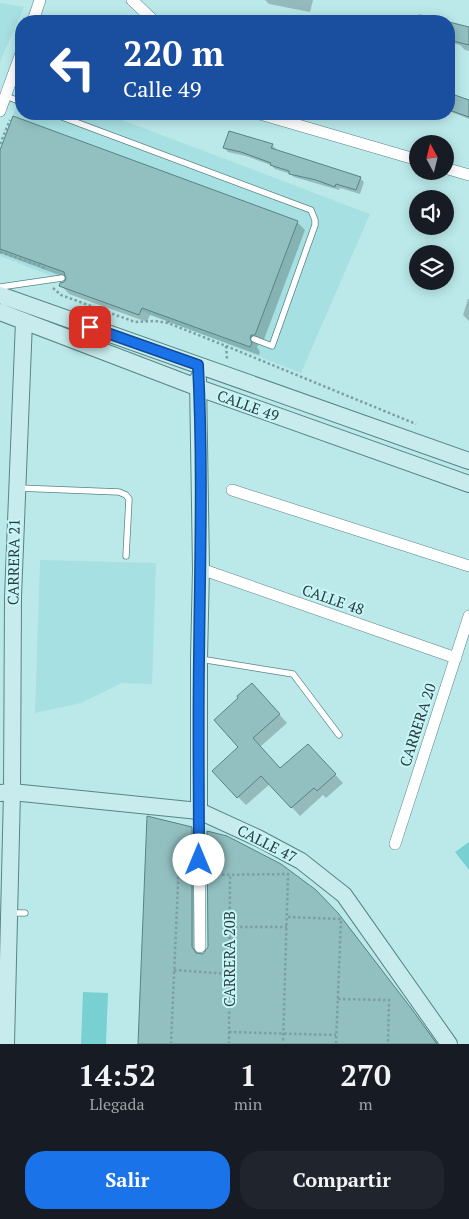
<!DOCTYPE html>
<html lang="es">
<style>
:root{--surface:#171b24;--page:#20242c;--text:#f1f3f6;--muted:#9ea1a6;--accent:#1a73e8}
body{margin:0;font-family:"PT Serif",serif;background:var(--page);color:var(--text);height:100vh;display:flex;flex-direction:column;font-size:19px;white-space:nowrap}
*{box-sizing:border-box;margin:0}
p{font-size:16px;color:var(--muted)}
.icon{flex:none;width:28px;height:28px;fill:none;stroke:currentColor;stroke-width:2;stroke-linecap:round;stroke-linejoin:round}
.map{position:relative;height:1044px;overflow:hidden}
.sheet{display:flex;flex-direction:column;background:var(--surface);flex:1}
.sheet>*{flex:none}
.top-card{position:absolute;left:15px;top:15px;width:440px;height:105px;border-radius:20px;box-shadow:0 2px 12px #0003;background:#1a4fa0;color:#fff;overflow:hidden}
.needle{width:32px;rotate:353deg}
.buttons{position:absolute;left:409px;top:135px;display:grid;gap:10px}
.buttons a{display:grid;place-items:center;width:45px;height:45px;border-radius:50%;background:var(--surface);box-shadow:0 2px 12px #0003;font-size:25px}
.pin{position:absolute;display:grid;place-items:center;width:42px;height:42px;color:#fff;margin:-21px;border-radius:10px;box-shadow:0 2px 8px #0006}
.me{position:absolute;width:55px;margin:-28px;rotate:0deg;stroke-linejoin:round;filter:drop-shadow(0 0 4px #0008)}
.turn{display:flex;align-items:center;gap:18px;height:105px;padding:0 25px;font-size:22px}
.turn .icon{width:65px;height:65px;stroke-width:2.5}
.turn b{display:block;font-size:35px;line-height:42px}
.eta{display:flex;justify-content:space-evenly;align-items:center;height:85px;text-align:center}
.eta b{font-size:30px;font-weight:700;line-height:35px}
.action{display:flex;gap:10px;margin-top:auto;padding:10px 25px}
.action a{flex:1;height:58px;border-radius:20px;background:var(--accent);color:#fff;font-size:20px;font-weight:700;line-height:58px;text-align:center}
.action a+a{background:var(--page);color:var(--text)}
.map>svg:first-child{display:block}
.built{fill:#a7e0e2}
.green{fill:#79d0d3}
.shadow{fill:#0003}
.building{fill:#92bfc0;stroke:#588384}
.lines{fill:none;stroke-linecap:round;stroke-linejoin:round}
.lane-casing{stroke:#588485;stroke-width:7}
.street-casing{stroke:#588485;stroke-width:12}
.secondary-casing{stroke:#588485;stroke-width:18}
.path{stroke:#7d9fa0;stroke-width:2.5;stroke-dasharray:2.5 2.5;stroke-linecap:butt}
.lane{stroke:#fff;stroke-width:5.5}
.street{stroke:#fff;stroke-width:11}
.secondary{stroke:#c8eced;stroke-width:16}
.route-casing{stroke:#114b97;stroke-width:12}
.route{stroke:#1a73e8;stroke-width:9}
.labels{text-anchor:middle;stroke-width:4;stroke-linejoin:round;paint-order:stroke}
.street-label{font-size:15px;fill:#2b3d3e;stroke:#c8f6f8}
</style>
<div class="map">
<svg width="469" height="1044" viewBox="0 0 469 1044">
<rect width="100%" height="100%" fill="#bbe9ea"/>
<path class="built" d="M0,3L24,7L0,62Z
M21,94V114H106L370,214L301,373L0,256V149Z
M40,560L156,563L152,684L122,683L81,703L35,713Z"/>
<path class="green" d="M469,842V870L455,852Z
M83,992L108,993L106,1044H81Z"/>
<path class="shadow" d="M265,0H313L310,12L269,4Z
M419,14L444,21H417Z
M449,23L469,29V51L465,50L460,45L449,42Z
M450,95L469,102V119L449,111Z
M272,145L276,149V151L360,178L364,182L360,194L340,188L339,190L294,177L291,174L275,169L271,165L246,156L228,152L224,148Z
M0,154L297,222L305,230L263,342L260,343L257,347L260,352L259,355L150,315L147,322L69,294L61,285L65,283L67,278L0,253Z
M468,299H469V321L463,315Z
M260,693L287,723L260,747L281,770L316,754L343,783L326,798L323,795L300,816L270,784L246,805L238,797L240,747Z
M191,828L200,836V955H204L315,891L346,923L438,1044H139Z"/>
<path class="building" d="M449,22L469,27V45L449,40Z
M449,93L469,100V117L449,110Z
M13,116L298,221L255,335H251L250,338L252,343L250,347L142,308L139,315L59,286L60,283L64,282L66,279L64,272L0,249V150Z
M229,131L273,144L271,148L361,177L356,190L336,184L335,187L316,180L289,174V171L270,165L271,163L241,152L223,148Z
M252,683L280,714L253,738L280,768L308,744L336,774L317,791L314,788L291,808L261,776L237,798L212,771L238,747L214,720L238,698L237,696Z
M147,816L192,827V947L196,953L203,954L208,947L207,831L227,836L281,864L316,890L338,913L411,1008L437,1044H138Z"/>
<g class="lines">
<g class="lane-casing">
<path id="lane" d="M6,96L21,102
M54,114L311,210L315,220V225L272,346L254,339
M0,287L62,278
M18,488L119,492L126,495L129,499L126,556
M200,659L293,674L339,735
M10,913H25"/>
</g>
<g class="street-casing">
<path id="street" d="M132,0L154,21
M33,21L40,0
M0,111L21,53
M260,114L418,160
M445,168L469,175
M232,490L469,566
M201,569L456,658
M199,829L200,947
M395,844L469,616"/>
</g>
<g class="secondary-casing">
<path id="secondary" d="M0,295L469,461
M0,312L199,388L469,484
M198,379L201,569L199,659V811
M0,793L12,792L199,811L258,838L301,861L344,895L449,1044
M6,1044L12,792L13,597L24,321"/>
</g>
<path class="path" d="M0,144L10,120
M0,252L41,266L46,270
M53,288L61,295L135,322L155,321L168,323L226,346L227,359
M168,323L170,318
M226,346L416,424
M212,875L288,874L283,1044
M288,917L341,919L336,1044
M230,927H287
M174,970L229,974
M338,999L389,1000L388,1044
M229,1032L336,1035
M171,1044L179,861L186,860
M229,1044L230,875"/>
<use href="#lane" class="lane"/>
<use href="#street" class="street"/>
<use href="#secondary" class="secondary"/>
</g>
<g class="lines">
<g class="route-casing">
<path id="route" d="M90,327L198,365C203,463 200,562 199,660C198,727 199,793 199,860"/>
</g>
<use href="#route" class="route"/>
</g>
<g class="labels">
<g class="street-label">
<text transform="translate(248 406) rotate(20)" y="5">CALLE 49</text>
<text transform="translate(14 562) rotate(-89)" y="5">CARRERA 21</text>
<text transform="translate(333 600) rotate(19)" y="5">CALLE 48</text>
<text transform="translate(418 725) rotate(-72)" y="5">CARRERA 20</text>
<text transform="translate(267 844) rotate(27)" y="5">CALLE 47</text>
<text transform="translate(230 959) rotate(-90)" y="5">CARRERA 20B</text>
</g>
</g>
</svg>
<div class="buttons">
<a><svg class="needle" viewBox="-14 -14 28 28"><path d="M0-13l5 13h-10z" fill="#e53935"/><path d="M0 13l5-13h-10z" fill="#9ea1a6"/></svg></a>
<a><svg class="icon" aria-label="sound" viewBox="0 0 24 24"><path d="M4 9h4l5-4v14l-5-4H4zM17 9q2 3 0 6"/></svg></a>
<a><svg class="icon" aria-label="layers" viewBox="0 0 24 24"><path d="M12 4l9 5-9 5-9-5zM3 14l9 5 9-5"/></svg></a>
</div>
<div class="pin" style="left:90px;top:327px;background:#d93025"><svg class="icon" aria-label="arrive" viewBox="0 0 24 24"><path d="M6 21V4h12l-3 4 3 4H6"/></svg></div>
<svg class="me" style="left:199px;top:860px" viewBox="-20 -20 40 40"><circle r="19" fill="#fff"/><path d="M0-13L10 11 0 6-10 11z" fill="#1a73e8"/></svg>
<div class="top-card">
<div class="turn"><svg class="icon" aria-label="left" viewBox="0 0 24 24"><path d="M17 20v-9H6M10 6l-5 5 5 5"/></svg><div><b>220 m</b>Calle 49</div></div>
</div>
</div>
<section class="sheet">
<div class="eta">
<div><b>14:52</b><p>Llegada</p></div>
<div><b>1</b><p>min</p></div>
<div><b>270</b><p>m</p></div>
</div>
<div class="action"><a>Salir</a><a>Compartir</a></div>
</section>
